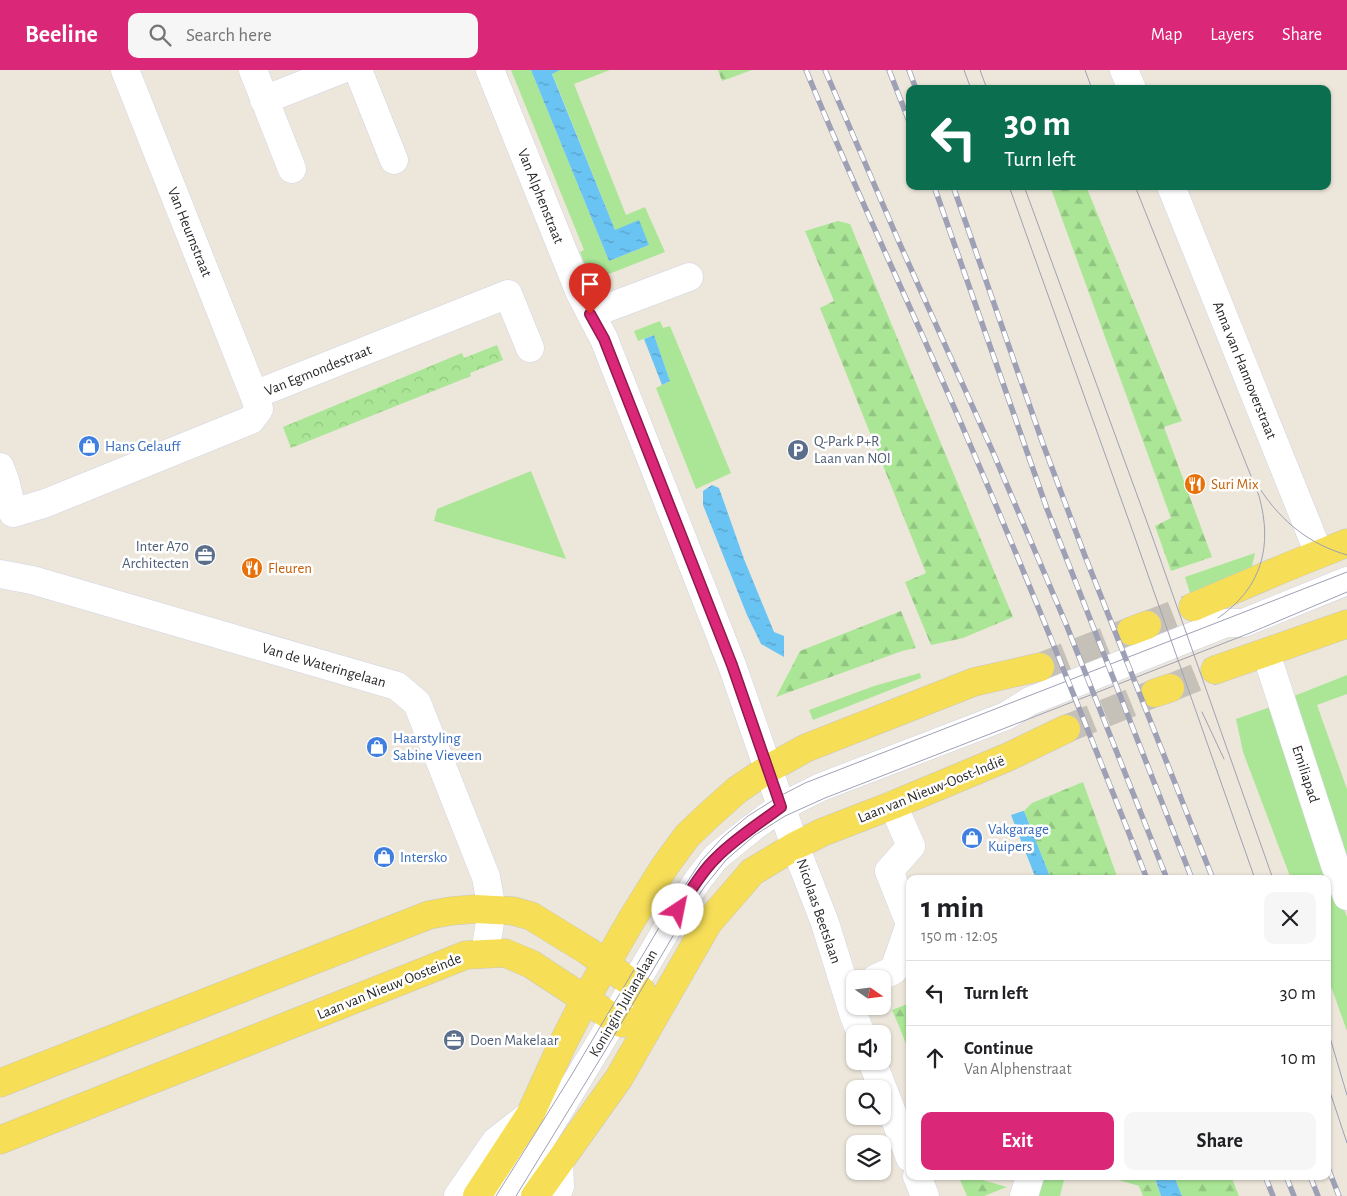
<!DOCTYPE html>
<meta charset="utf-8">
<style>
:root{--surface:#fff;--page:#f6f6f6;--text:#202124;--muted:#757577;--line:#e0e0e0;--accent:#db2777}
body{margin:0;font-family:"Alegreya Sans",sans-serif;background:var(--page);color:var(--text);height:100vh;display:flex;flex-direction:column;font-size:19px;white-space:nowrap}
*{box-sizing:border-box;margin:0}
p{font-size:16px;color:var(--muted)}
.icon{flex:none;width:28px;height:28px;fill:none;stroke:currentColor;stroke-width:2;stroke-linecap:round;stroke-linejoin:round}
.map{position:relative;flex:1;overflow:hidden}
.details{position:absolute;left:906px;top:805px;width:425px;height:305px;display:flex;flex-direction:column;background:var(--surface);border-radius:10px;box-shadow:0 1px 4px #0004}
.details>*{flex:none}
.guide{position:absolute;left:906px;top:15px;width:425px;height:105px;border-radius:10px;box-shadow:0 1px 4px #0004;background:#0b6e4f;color:#fff;overflow:hidden}
.needle{width:32px;rotate:104deg}
.tools{position:absolute;left:846px;top:900px;display:grid;gap:10px}
.tools a{display:grid;place-items:center;width:45px;height:45px;border-radius:10px;background:var(--surface);box-shadow:0 1px 4px #0004;font-size:25px}
.pin{position:absolute;display:grid;place-items:center;width:42px;height:42px;color:#fff;margin:-51px -21px;border-radius:50% 50% 50% 0;rotate:-45deg;box-shadow:0 0 5px #0007}
.pin .icon{rotate:45deg}
.me{position:absolute;width:55px;margin:-28px;rotate:34deg;stroke-linejoin:round;filter:drop-shadow(0 0 4px #0008)}
.turn{display:flex;align-items:center;gap:18px;height:105px;padding:0 15px;font-size:22px}
.turn .icon{width:65px;height:65px;stroke-width:2.5}
.turn b{display:block;font-size:35px;line-height:42px}
.round{display:grid;place-items:center;flex:none;width:52px;height:52px;border-radius:10px;background:var(--page)}
.head{display:flex;align-items:center;justify-content:space-between;height:85px;padding:0 15px}
h1{font-size:30px;font-weight:700;line-height:38px}
.action{display:flex;gap:10px;margin-top:auto;padding:10px 15px}
.action a{flex:1;height:58px;border-radius:10px;background:var(--accent);color:#fff;font-size:20px;font-weight:700;line-height:58px;text-align:center}
.action a+a{background:var(--page);color:var(--text)}
ul{padding:0;list-style:none}
li{display:flex;align-items:center;gap:15px;height:65px;padding:0 15px;border-top:1px solid var(--line)}
li div{flex:1}
li b{display:block;font-size:19px}
li em{font-style:normal}
header{display:flex;align-items:center;gap:30px;box-sizing:border-box;height:70px;padding:0 25px;background:var(--accent);color:#fff}
header strong{font-size:24px}
nav{display:flex;gap:28px;margin-inline-start:auto;font-size:18px}
.search{width:350px;height:45px;background:var(--page);display:flex;align-items:center;gap:12px;box-sizing:border-box;padding:0 18px;border-radius:10px;color:var(--muted);font-size:19px}
.map>svg:first-child{display:block}
.grass{fill:#aae696}
.forest{fill:url(#forest-firs)}
.park{fill:url(#park-crowns)}
.water{fill:url(#water-ripples)}
.lines{fill:none;stroke-linecap:round;stroke-linejoin:round}
.major-tunnel{stroke:#c6c1b8;stroke-width:28;stroke-dasharray:28 14;stroke-linecap:butt}
.minor-casing{stroke:#d1d3e4;stroke-width:29}
.major-casing{stroke:#c8c8c8;stroke-width:29}
.minor{stroke:#fff;stroke-width:28}
.major{stroke:#f6de57;stroke-width:28}
.tram{stroke:#9ea0b5;stroke-width:1}
.rail-casing{stroke:#9ea0b5;stroke-width:5.5}
.rail{stroke:#fff;stroke-width:4;stroke-dasharray:11;stroke-linecap:butt}
.route-casing{stroke:#8e194d;stroke-width:12}
.route{stroke:#db2777;stroke-width:9}
.labels{text-anchor:middle;stroke-width:5;stroke-linejoin:round;paint-order:stroke}
.street-label{font-size:15px;fill:#2a2a2a;stroke:#fff}
.service-label{font-size:15px;fill:#4e5e75;stroke:#fff;text-anchor:start}
.shop-label{font-size:15px;fill:#366cbe;stroke:#fff;text-anchor:start}
.food-label{font-size:15px;fill:#c56008;stroke:#fff;text-anchor:start}
</style>
<header>
<strong>Beeline</strong>
<div class="search"><svg class="icon" aria-label="search" viewBox="0 0 24 24"><circle cx="10" cy="10" r="6"/><path d="M15 15l6 6"/></svg>Search here</div>
<nav><a>Map</a><a>Layers</a><a>Share</a></nav>
</header>
<div class="map">
<svg width="1347" height="1126" viewBox="0 0 1347 1126">
<defs>
<pattern id="forest-firs" width="22" height="20" patternUnits="userSpaceOnUse" patternTransform="scale(1.25)"><rect width="22" height="20" fill="#aae696"/><path d="M5 1l3.5 6h-7zM16 11l3.5 6h-7z" fill="#92c581"/></pattern>
<pattern id="park-crowns" width="20" height="18" patternUnits="userSpaceOnUse" patternTransform="scale(1.25)"><rect width="20" height="18" fill="#aae696"/><path d="M2 6a3 3 0 1 1 6 0M12 15a3 3 0 1 1 6 0" fill="none" stroke="#92c581"/></pattern>
<pattern id="water-ripples" width="26" height="14" patternUnits="userSpaceOnUse" patternTransform="scale(1.25)"><rect width="26" height="14" fill="#6ac4f3"/><path d="M2 4q2-2 4 0t4 0M15 11q2-2 4 0t4 0" fill="none" stroke="#579fc5"/></pattern>
</defs>
<rect width="100%" height="100%" fill="#ede7db"/>
<path class="grass" d="M511,0H531L609,191L649,175L615,160L552,3L560,0H610L574,14L626,145L645,137L665,182L591,211L580,182L584,180Z
M660,251L663,258L670,256L731,403L696,419L656,318L670,311L654,265L638,271L634,261Z
M531,401L566,489L434,451L437,439Z
M1255,483L1252,496L1242,504L1191,526L1185,507Z
M920,603L921,608L813,650L809,640L874,616Z
M1347,605V624L1317,635L1347,719V791L1289,628Z
M1279,634L1323,784L1347,847V961L1328,908V809H1291L1243,682L1236,649Z
M910,951V984L899,956Z
M1043,1106H1065L1060,1126H1037Z
M1105,1106H1154L1156,1113L1139,1116Z"/>
<path class="forest" d="M718,0H752L722,11Z
M1050,116H1086L1182,351L1164,357L1212,487L1171,501L1155,456L1171,448Z
M838,151L850,154L1013,547L963,568L931,575L905,512L926,503L820,238L834,231L805,161Z
M901,541L916,578L902,581L776,627L800,581Z
M1083,712L1118,809H1051L1024,741L1032,733Z
M910,933V951L899,956L892,940Z
M965,1106H968L1007,1117L984,1126H967L960,1110Z
M1174,1106H1231L1239,1126H1182Z
M1156,1113L1161,1126H1143L1139,1116Z"/>
<path class="park" d="M497,275L503,290L470,303L471,306L291,378L283,357L462,283L464,288Z"/>
<path class="water" d="M531,0H560L552,4L615,160L639,150L649,175L609,191Z
M654,265L670,311L662,315L644,269Z
M712,415L719,418L744,489L774,562L784,566V587L761,574L747,545L703,435V421Z
M1023,741H1024L1051,809H1036L1011,745Z
M1154,1106H1174L1182,1126H1161Z"/>
<g class="lines">
<path class="major-tunnel" d="M1147,555L1193,537
M1040,597L1131,561
M1170,618L1215,600
M1066,659L1155,623"/>
<g class="minor-casing">
<path id="minor" d="M125,0L254,325
M253,0L292,99
M358,0L394,90
M490,0L580,223L604,269L732,595L795,776L825,853L854,946L861,964
M1124,0L1132,19
M264,30L340,0
M1171,116L1319,484
M591,244L689,207
M0,397L5,410L13,443
M13,443L46,433L251,350L259,339L254,325L508,224L530,278
M0,504L32,510L397,616L417,633L486,807L492,840L485,883
M1266,583L1335,795L1347,826
M875,909L894,900L910,854L889,801L911,776L893,735
M872,991L910,1088
M917,1106L925,1126
M458,1126L496,1071L527,1047
M507,1126L598,976L678,840L698,810L716,787L752,758L781,737L821,717L1006,646L1030,631L1226,553H1243L1347,511
M554,1126L560,1117L559,1091
M1024,1126L1030,1106"/>
</g>
<g class="major-casing">
<path id="major" d="M1193,537L1287,497L1347,473
M1131,561L1147,555
M1215,600L1347,554
M1155,623L1170,618
M0,1013L429,845L451,841L475,839L513,841L531,846L588,881L641,920L653,949
M0,1070L466,885L505,883L531,894L621,953L653,949
M477,1126L530,1045L562,975L585,930L632,849L665,796L687,766L708,746L737,720L768,699L806,678L974,612L1040,597
M535,1126L619,1008L708,853L752,802L795,776L823,762L893,735L1008,687L1066,659"/>
</g>
<use href="#minor" class="minor"/>
<use href="#major" class="major"/>
<path class="tram" d="M964,0L971,19
M980,0L987,19
M1085,0L1092,19
M1009,116L1134,465L1255,809
M1024,116L1151,463L1273,809
M1135,116L1259,426C1273,476 1262,518 1218,548
M1260,419C1282,452 1309,474 1347,485
M1202,642L1224,689
M1328,961L1347,1025
M1328,1016L1347,1073
M496,1126L571,1006L673,834L701,791L723,767L748,746L778,727L805,713L1347,502
M516,1126L605,981L686,844L705,816L726,790L755,765L785,746L825,728L1250,563L1347,522"/>
<g class="rail-casing">
<path id="rail" d="M806,0C857,125 916,247 969,372C1031,516 1089,662 1147,809
M825,0L899,172L992,380L1066,554L1167,809
M889,0L910,54
M909,0L916,19
M934,116L1047,439L1192,809
M953,116L1043,374L1085,486L1213,809
M1328,1098L1339,1126
M1265,1106L1273,1126
M1286,1106L1294,1126
M1310,1106L1318,1126"/>
</g>
<use href="#rail" class="rail"/>
</g>
<g class="lines">
<g class="route-casing">
<path id="route" d="M590,244L604,269L732,595L781,737C760,753 736,768 717,787C701,802 690,822 678,840"/>
</g>
<use href="#route" class="route"/>
</g>
<defs>
<g id="shop-disc" transform="scale(1.125)"><circle r="9.5" fill="#3f7fe0" stroke="#fff"/><path d="M-5-2.5h2.3a2.7 3.5 0 0 1 5.4 0H5L5.5 6h-11ZM-1.5-2.5h3a1.5 2.3 0 0 0-3 0Z" fill="#fff"/></g>
<g id="parking-disc" transform="scale(1.125)"><circle r="9.5" fill="#5c6f8a" stroke="#fff"/><path d="M-3.5-5.5H1a3.5 3.5 0 0 1 0 7H-1V5.5H-3.5ZM-1-3.4V-.6H.8a1.4 1.4 0 0 0 0-2.8Z" fill="#fff"/></g>
<g id="restaurant-disc" transform="scale(1.125)"><circle r="9.5" fill="#e8710a" stroke="#fff"/><path d="M-5-6h1v4h1v-4h1v4h1v-4h1v5L-1.5 .5V6h-2V.5L-5-1ZM5-6V6H3V1.5H1.5Q1.5-4 5-6Z" fill="#fff"/></g>
<g id="office-disc" transform="scale(1.125)"><circle r="9.5" fill="#5c6f8a" stroke="#fff"/><path d="M-6-3h4V-5.5h4V-3h4V5H-6ZM-1-4.5V-3h2v-1.5ZM-6 0V1H6V0Z" fill="#fff"/></g>
</defs>
<g fill-rule="evenodd">
<use href="#shop-disc" x="89" y="376"/>
<use href="#parking-disc" x="798" y="380"/>
<use href="#restaurant-disc" x="1195" y="414"/>
<use href="#office-disc" x="205" y="485"/>
<use href="#restaurant-disc" x="252" y="498"/>
<use href="#shop-disc" x="377" y="677"/>
<use href="#shop-disc" x="972" y="768"/>
<use href="#shop-disc" x="384" y="787"/>
<use href="#office-disc" x="454" y="970"/>
</g>
<g class="labels">
<g class="street-label">
<text transform="translate(541 126) rotate(68)" y="5">Van Alphenstraat</text>
<text transform="translate(190 162) rotate(68)" y="5">Van Heurnstraat</text>
<text transform="translate(318 300) rotate(-22)" y="5">Van Egmondestraat</text>
<text transform="translate(1245 300) rotate(68)" y="5">Anna van Hannoverstraat</text>
<text transform="translate(324 595) rotate(16)" y="5">Van de Wateringelaan</text>
<text transform="translate(1306 704) rotate(72)" y="5">Emiliapad</text>
<text transform="translate(931 719) rotate(-22)" y="5">Laan van Nieuw-Oost-Indië</text>
<text transform="translate(819 841) rotate(71)" y="5">Nicolaas Beetslaan</text>
<text transform="translate(389 916) rotate(-22)" y="5">Laan van Nieuw Oosteinde</text>
<text transform="translate(623 933) rotate(-60)" y="5">Koningin Julianalaan</text>
</g>
<g class="service-label">
<text x="814" y="376">Q-Park P+R<tspan x="814" dy="17">Laan van NOI</tspan></text>
<text x="189" y="481" text-anchor="end">Inter A70<tspan x="189" dy="17">Architecten</tspan></text>
<text x="470" y="975">Doen Makelaar</text>
</g>
<g class="shop-label">
<text x="105" y="381">Hans Gelauff</text>
<text x="393" y="673">Haarstyling<tspan x="393" dy="17">Sabine Vieveen</tspan></text>
<text x="988" y="764">Vakgarage<tspan x="988" dy="17">Kuipers</tspan></text>
<text x="400" y="792">Intersko</text>
</g>
<g class="food-label">
<text x="1211" y="419">Suri Mix</text>
<text x="268" y="503">Fleuren</text>
</g>
</g>
</svg>
<div class="tools">
<a><svg class="needle" viewBox="-14 -14 28 28"><path d="M0-13l5 13h-10z" fill="#e53935"/><path d="M0 13l5-13h-10z" fill="#757577"/></svg></a>
<a><svg class="icon" aria-label="sound" viewBox="0 0 24 24"><path d="M4 9h4l5-4v14l-5-4H4zM17 9q2 3 0 6"/></svg></a>
<a><svg class="icon" aria-label="search" viewBox="0 0 24 24"><circle cx="10" cy="10" r="6"/><path d="M15 15l6 6"/></svg></a>
<a><svg class="icon" aria-label="layers" viewBox="0 0 24 24"><path d="M12 4l9 5-9 5-9-5zM3 14l9 5 9-5"/></svg></a>
</div>
<div class="pin" style="left:590px;top:244px;background:#d93025"><svg class="icon" aria-label="arrive" viewBox="0 0 24 24"><path d="M6 21V4h12l-3 4 3 4H6"/></svg></div>
<svg class="me" style="left:678px;top:840px" viewBox="-20 -20 40 40"><circle r="19" fill="#fff"/><path d="M0-13L10 11 0 6-10 11z" fill="#db2777"/></svg>
<div class="guide">
<div class="turn"><svg class="icon" aria-label="left" viewBox="0 0 24 24"><path d="M17 20v-9H6M10 6l-5 5 5 5"/></svg><div><b>30 m</b>Turn left</div></div>
</div>
<section class="details">
<div class="head"><div><h1>1 min</h1><p>150 m · 12:05</p></div><a class="round"><svg class="icon" aria-label="close" viewBox="0 0 24 24"><path d="M6 6l12 12M18 6L6 18"/></svg></a></div>
<ul>
<li><svg class="icon" aria-label="left" viewBox="0 0 24 24"><path d="M17 20v-9H6M10 6l-5 5 5 5"/></svg><div><b>Turn left</b></div><em>30 m</em></li>
<li><svg class="icon" aria-label="ahead" viewBox="0 0 24 24"><path d="M12 20V5M6 11l6-6 6 6"/></svg><div><b>Continue</b><p>Van Alphenstraat</p></div><em>10 m</em></li>
</ul>
<div class="action"><a>Exit</a><a>Share</a></div>
</section>
</div>
